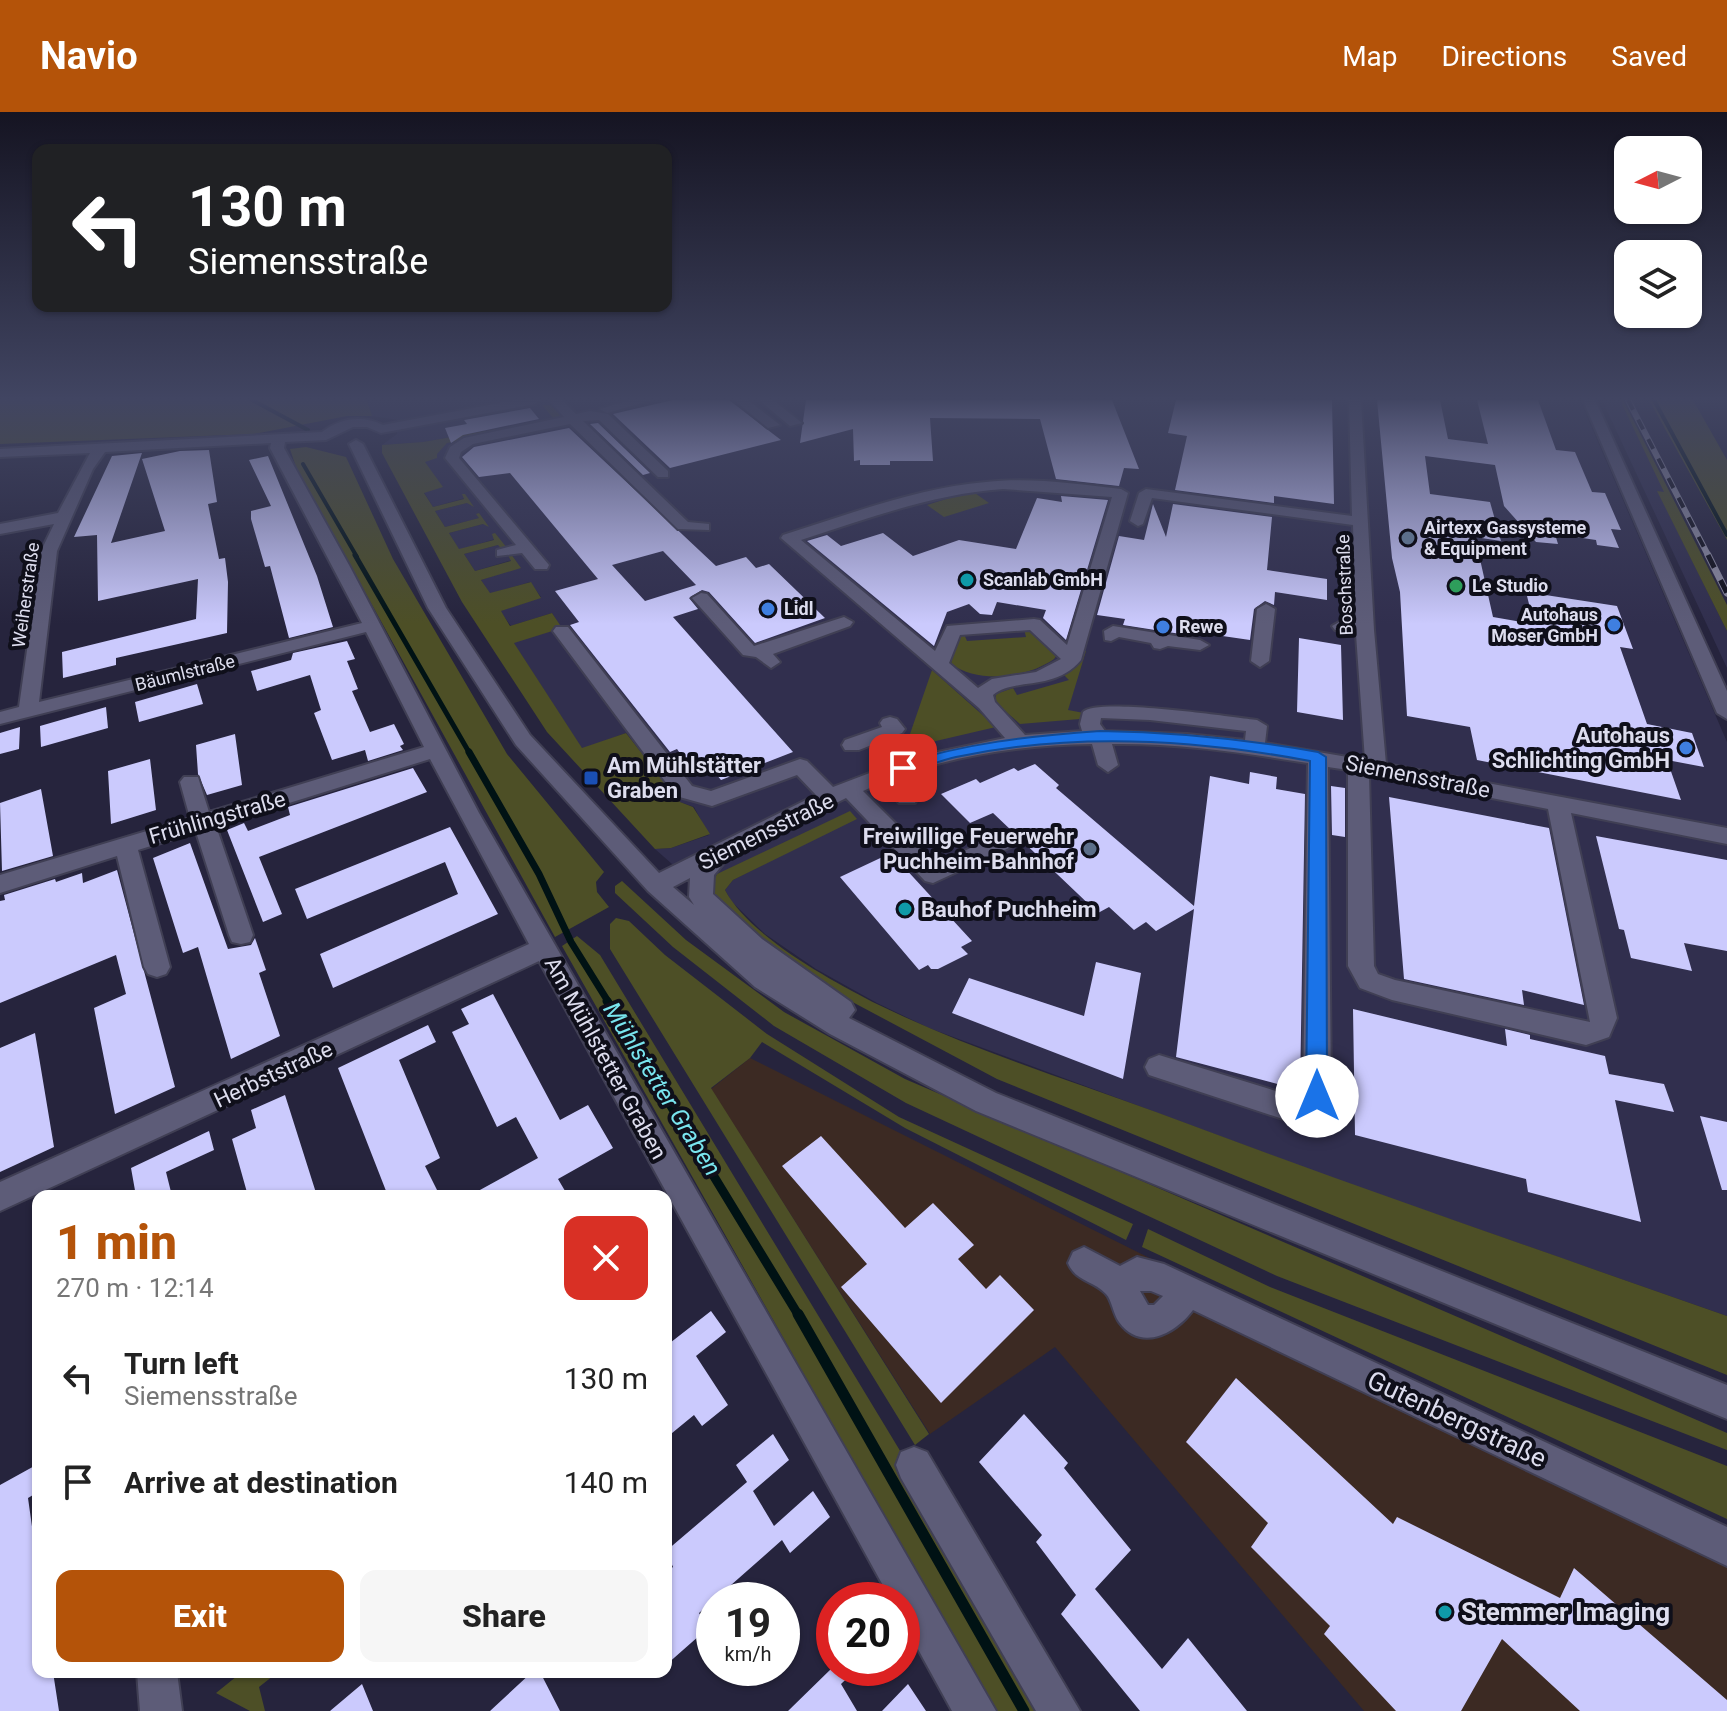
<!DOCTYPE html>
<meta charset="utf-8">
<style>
:root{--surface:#fff;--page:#f6f6f6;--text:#222;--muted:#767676;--accent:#b45309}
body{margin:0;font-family:Roboto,sans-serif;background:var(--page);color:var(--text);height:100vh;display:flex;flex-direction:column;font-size:30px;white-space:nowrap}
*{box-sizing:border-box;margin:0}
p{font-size:26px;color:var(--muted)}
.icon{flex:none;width:44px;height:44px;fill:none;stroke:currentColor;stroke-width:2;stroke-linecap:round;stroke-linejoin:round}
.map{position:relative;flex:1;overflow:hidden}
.side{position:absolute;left:32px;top:1078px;width:640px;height:488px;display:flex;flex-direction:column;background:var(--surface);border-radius:16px;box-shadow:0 2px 6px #0004}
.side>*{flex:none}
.top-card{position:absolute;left:32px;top:32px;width:640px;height:168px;border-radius:16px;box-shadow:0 2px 6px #0004;background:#202124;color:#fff;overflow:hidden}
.needle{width:52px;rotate:264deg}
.controls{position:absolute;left:1614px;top:24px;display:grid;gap:16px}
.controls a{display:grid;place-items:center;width:88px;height:88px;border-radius:16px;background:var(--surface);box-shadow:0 2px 6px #0004;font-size:40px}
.speed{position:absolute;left:696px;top:1470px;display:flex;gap:16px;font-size:40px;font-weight:700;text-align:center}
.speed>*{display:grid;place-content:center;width:104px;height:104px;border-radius:50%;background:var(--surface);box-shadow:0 2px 6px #0004;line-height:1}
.speed small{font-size:20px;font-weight:400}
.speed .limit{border:12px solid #d22;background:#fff;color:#111}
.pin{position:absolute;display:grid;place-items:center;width:68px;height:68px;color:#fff;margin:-34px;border-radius:16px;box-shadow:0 4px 12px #0006}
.me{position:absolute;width:88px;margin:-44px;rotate:0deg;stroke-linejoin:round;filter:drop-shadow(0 0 6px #0008)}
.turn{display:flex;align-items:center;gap:28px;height:168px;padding:0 24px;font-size:36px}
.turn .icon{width:104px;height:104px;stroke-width:2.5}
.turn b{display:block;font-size:56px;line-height:68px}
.round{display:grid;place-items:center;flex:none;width:84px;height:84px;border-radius:16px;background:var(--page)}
.headline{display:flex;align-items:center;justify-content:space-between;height:136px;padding:0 24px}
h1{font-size:48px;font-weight:800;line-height:60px;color:var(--accent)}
.button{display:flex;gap:16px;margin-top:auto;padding:16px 24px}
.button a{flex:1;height:92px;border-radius:16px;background:var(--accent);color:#fff;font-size:32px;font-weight:800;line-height:92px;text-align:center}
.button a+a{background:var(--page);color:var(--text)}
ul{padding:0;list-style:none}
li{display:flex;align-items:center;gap:24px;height:104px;padding:0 24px}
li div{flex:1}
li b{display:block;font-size:30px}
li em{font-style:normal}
header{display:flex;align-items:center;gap:48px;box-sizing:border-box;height:112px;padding:0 40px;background:var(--accent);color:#fff}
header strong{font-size:38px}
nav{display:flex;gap:44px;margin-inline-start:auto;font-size:28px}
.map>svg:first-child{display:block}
.built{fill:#312f4e}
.industrial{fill:#3c2a23}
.green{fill:#4d4f26}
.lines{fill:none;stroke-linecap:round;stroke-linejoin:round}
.stream-far4{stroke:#001214;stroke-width:4}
.stream-far3{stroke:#001214;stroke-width:5}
.stream-far2{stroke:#001214;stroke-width:7}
.stream-far1{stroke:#001214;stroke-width:9}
.stream{stroke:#001214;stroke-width:11}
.building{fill:#cbcafd;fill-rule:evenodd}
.minor-casing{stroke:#403f54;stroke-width:4}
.minor{fill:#5d5c78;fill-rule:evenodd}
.rail-far1-casing{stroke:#8c8ba0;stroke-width:6}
.rail-casing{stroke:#8c8ba0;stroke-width:7}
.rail-far1{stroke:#0f0f1a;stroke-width:4;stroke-dasharray:11;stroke-linecap:butt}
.rail{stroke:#0f0f1a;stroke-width:5;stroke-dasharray:14;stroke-linecap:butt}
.route{fill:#1a73e8;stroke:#114b97;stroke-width:2}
.service-dot{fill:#5c6f8a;stroke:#0f0f1a;stroke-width:3}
.culture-dot{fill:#0f9aa8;stroke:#0f0f1a;stroke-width:3}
.leisure-dot{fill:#2e9e5b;stroke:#0f0f1a;stroke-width:3}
.shop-dot{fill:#3f7fe0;stroke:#0f0f1a;stroke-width:3}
.transit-dot{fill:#1a4fb4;stroke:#0f0f1a;stroke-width:3}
.labels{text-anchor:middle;stroke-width:8;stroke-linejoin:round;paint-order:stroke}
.far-poi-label{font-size:18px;font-weight:bold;fill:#dde;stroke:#0f0f1a;text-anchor:start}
.far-street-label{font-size:18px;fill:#dde;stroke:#0f0f1a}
.poi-label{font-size:22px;font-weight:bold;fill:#dde;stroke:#0f0f1a;text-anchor:end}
.street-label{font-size:22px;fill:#dde;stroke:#0f0f1a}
.water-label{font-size:24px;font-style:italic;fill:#79e5ef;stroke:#0f0f1a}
.near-street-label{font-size:26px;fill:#dde;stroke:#0f0f1a}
.near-poi-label{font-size:26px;font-weight:bold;fill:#dde;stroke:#0f0f1a;text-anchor:start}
</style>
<header>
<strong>Navio</strong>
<nav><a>Map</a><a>Directions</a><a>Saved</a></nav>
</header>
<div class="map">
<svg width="1727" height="1599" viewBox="0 0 1727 1599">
<rect width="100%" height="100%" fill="#26243d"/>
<path class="built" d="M367,288H1580L1727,630V1204L1335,1067L929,916L877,891L816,857L765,822L732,790L725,778L733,768L784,742L717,762L714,789L655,737L671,736L709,723L694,695L680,690L626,621L582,637L513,530L561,516L552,501L511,514L500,499L541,485L530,470L490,482L481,468L520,455L511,442L512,448L475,459L464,442L498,433L495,427L459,438L449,421L483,412L480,406L445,415L435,399L467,391L465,386L433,395L424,380L425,349L447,331L556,309L561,305L543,294L555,307L423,330L382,333L397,322V308L372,304Z
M1602,288H1620L1665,380H1658L1727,519V556Z"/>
<path class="industrial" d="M750,946L1727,1435V1599H1364L1055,1235L930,1322L711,977Z"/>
<path class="green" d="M0,288H367L372,304H347L254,322L0,332Z
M1620,288H1623L1727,493V519L1657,379L1664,380Z
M1649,288H1693L1727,348V428Z
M542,293H551L562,305L556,309L447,331L437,342V346L425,350L443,375L424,381L433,395L464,387L462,382H465L474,395L467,391L435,399L445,415L479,406L476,402L479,401L489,415L483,412L449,421L459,437L494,428L492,422L495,421L507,436L503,438L498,433L464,442L475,459L511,449L508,443L511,442L521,456L481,468L490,481L531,470L541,486L501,499L510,514L552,501L562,516L514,531L582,636L626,621L680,690L693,695L710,722L671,736L655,737L547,620L462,490L382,341V333L423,330L554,307Z
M306,335L346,345L393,447L507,642L604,760L596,770L597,780L609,795L555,825L296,355L290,337Z
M972,379L989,391L944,405L927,393Z
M1024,517L1032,519L1057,543L1054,547C1027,566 979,572 951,552L956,524L964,522L967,529L1026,525Z
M1080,538L1086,539L1068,598L1084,601L1080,607L1020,612L995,590L996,582L1013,576L1017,583L1069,568L1062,561Z
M932,558L996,615L923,632L910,622Z
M850,699L857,707L733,768L725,778C750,825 832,869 879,893C967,936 1063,966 1156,1000C1345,1071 1536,1137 1727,1204V1263L997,967L843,885L779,844L714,789L710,776L717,762Z
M622,769L686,828L784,900L905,967L1727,1321V1338L1277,1164L906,991L774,914L673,835L615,781V774Z
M616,806L629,809L665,843L767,922L899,1005L1133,1112L1126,1128L905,1016L762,930L750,946L711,976L929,1322L915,1333L610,837V812Z
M577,824L600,843L902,1342L1050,1599H994L562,834Z
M1148,1117L1270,1175L1727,1354V1407L1142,1135Z
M242,1560H278L259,1575L265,1599H250L216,1581Z"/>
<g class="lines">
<path class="stream-far4" d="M252,288L308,318
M1654,288L1727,423
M303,352L357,445"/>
<path class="stream-far3" d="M355,443L470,642"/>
<path class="stream-far2" d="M469,640L539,762L571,830L609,891"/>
<path class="stream-far1" d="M607,889L799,1204"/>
<path class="stream" d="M798,1202L1024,1599"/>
</g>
<path class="building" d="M673,288H729L781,328L670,356L613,302Z
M806,288H1112L1139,357L1124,356L1119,374L1056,367L1040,307L930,306L933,349H890V353H860V348L854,349L853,317L800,331Z
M1176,288H1332L1334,392L1274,384V391L1175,378L1187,324L1168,321Z
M1377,288H1440L1448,327L1488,332L1477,288H1538L1556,338L1575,340L1592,380L1605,381L1621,418L1611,417L1619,436L1597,433L1596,428L1555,422L1558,432L1536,430L1504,394L1495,353L1425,344L1430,382L1490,390L1501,429L1475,425L1493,505L1534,512L1526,480L1617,494L1633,537L1620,535L1647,612L1692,621L1704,655L1667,648L1681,688L1477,648L1470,615L1407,604L1400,480L1392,446Z
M530,296L539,307L463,323L451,331L445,316L467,312L464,308Z
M598,311L650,361L643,363L590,312Z
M569,316L716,454L746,445L756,456L769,452L825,506L755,531L709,480L702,478L689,486L698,497L673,505L793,640L721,668L704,647L688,653L677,637L670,640L570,513L579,510L555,479L598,467L510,361L479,365L462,345L474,335ZM663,439L696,473L645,489L612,453Z
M209,338L217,390L208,392L219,447L225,446L228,470L227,521L116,546V553L63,566L62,540L196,507L198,467L98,489L97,423L74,425L112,344L142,341L111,431L165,419L142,347L180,339Z
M268,344L317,464L333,515L289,526L270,454L265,455L251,407V399L271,394L249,348Z
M1061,384L1108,388L1066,528L1043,506L1046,498L997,490L992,503L980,502L969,492L947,500L934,534L807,429L827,423L841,434L883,421L913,444L959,428L1016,437L1037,386L1062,390Z
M1153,392L1166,425L1173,392L1272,405L1267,458L1327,467V488L1275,480L1274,493L1265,489L1254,497L1250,528L1188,519L1187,523L1123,513L1125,507L1097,503L1119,424L1144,428Z
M1299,526L1341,533L1343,608L1297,600Z
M347,529L355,547L347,549L358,577L352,579L370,620L394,612L404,632L400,634L403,638L368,649L365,638L332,648L314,601L321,598L310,563L257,579L251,559L291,548L293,541Z
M197,572L203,592L139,610L135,590Z
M106,595L108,616L41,635L40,614Z
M20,615L19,637L0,642V621Z
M235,622L242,673L207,683L198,662L196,633Z
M150,647L156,698L111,712L108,659Z
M1035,652L1059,673L1056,676L1194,794L1210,664L1249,672L1250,660L1277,665L1276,677L1305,682L1300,978L1176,945L1194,797L1156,819L1146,810L1134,818L1109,795L1098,801L993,701L970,711L941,682L976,667L980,671L1014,656L1018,659Z
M413,656L427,680L259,745L282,802L263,810L227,718L244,711L248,719L290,703L288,695Z
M1331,674L1345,676V725L1332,723Z
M41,677L53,744L2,759L0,691Z
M1389,685L1549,716L1584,893L1522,878L1524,893L1404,867Z
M450,715L498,802L333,876L320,842L458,782L445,750L307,807L295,777Z
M1596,724L1727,748V839L1684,831L1692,859L1631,846L1624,818L1619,817Z
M190,731L228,837L251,833L255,826L266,858L259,861L280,924L231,947L198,835L183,841L153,746Z
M891,741L972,829L961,835L968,842L938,857H931L928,853L919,858L840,765Z
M117,758L175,975L115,1002L94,896L126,882L116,843L0,891V789L5,788L4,783L55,767L56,770L82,761L83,771Z
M1096,850L1141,861L1123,967L952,901L969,866L1084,904Z
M493,882L560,1008L588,993L613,1036L558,1067L568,1084H469L538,1046L516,1005L497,1015L452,920L469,912L461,897Z
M1353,897L1507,934L1505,917L1530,923V927L1605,944L1609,962L1664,972L1674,1000L1615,988L1641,1110L1528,1080L1526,1067L1355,1023Z
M428,913L436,930L399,948L440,1046L425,1054L440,1084H388L338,956Z
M35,921L54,1035L0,1060V936Z
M285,983L317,1084H248L232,1027L256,1016L251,998Z
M1700,1004L1727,1010V1078H1722Z
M209,1019L214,1038L166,1060L172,1084H136L131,1056Z
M821,1024L905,1116L933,1091L974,1133L958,1147L986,1177L1000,1163L1034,1198L941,1291L841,1175L867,1152L782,1054Z
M711,1199L726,1220L696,1244L728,1293L702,1314L694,1303L666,1326V1234Z
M1236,1266L1393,1412L1397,1405L1560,1486L1574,1456L1727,1588V1599H1580L1502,1527L1461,1599H1396L1324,1522L1330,1514L1251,1435L1268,1411L1186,1330Z
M1024,1302L1068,1351L1064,1356L1131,1438L1095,1477L1162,1557L1188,1526L1247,1599H1140L1061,1502L1076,1483L1036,1430L1042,1423L979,1350Z
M773,1322L789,1348L753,1379L774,1414L813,1379L830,1405L790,1441L782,1428L714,1488L699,1501L708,1516L666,1553V1460L673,1455L666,1439L747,1370L736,1353Z
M38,1352V1380L28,1386L38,1457V1560H53L59,1599H0V1373Z
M832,1556H858L841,1572L857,1599H788Z
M532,1560H540L560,1599H490Z
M362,1572L373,1599H330Z
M908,1572L926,1599H882Z"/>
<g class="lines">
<g class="minor-casing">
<path id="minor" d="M515,288H541L535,292L381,321L367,315H353L326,328L285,330L284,336L349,453L479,701L996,1599H952L902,1508V1488H891L539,849L0,1099V1070L529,832L430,647L216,714L253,823L250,830L241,832L232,830L229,823L196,720L138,738L170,855L166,862L157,865L148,862L144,855L117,744L0,781V763L190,706L180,670L184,665H198L209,700L424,635L366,520L0,612V600L19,595L41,439L54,412L0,422V412L58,401L90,341L0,345V337L322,320C341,306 362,303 383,313ZM271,331L270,336L362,511L39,590L57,439L93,357L105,340Z
M549,288H562L576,302L590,299L608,302L668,359V365H658L599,308L583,309L688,410L709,412V418L678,417L570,312L473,332L461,340L459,346L549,453L547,457H535L522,441L497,444V438L516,433L445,346L450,335L464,326L564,305Z
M630,288H652L607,301L600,297Z
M734,288H748L780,313L768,316Z
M759,288H773L802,311L790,314Z
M1349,288H1361L1374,518L1386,652L1727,716V732L1571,701L1617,906L1609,925L1586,933L1392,888L1360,876L1348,854V658L1328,655L1331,984C1322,1002 1312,1010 1292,1010L1149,963L1145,955L1149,947L1159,943L1292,984H1298L1303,980L1308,651L1301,650C1239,640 1176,631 1112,632L1118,653L1108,660L1098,653L1092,632C1027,633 960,642 899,664L918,686L915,691H899L881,671L863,679L936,752L1003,721L1011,723L1014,729L1011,735L933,771L925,769L846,686L728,746L714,763L713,782L762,827L851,890L855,898L849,906L996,981L1727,1273V1307L976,999L830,922L755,875L648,779L516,633L428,496L349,332L356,328L363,332L446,496L530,623L659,761L816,683L797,663L712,694L676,684L556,523L553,519L556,515H568L692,674L711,679L800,647L807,649L833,675L909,646L1005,626L979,596L781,426L783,423C850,402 916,376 986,370C1031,365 1076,372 1121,377L1128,381L1081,548C1054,580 1015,565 993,583L995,590L1025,623L1082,619L1080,612L1083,600C1096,585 1231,605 1257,608L1267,614L1265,631L1365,648L1356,522L1335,518L1332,514L1341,509L1356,511L1353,413L1152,386L1143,412L1138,414L1130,409L1139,381L1146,377L1352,404ZM1003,377L1112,385L1067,533L1040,508L1034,507L947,514L935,539L801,428C867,407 932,382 1003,377ZM1030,518L1061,547L1036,560L992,567L978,576L949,551L960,523ZM1101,606L1150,608L1246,619L1245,628L1187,622L1105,619L1100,612ZM1369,662L1548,697L1590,910L1395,868L1378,862L1374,854ZM690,766L689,785L694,793L673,775Z
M1583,288H1595L1727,579V607L1717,601Z
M701,481L707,482L754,534L844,505L853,510L850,514L773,542L780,550L771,556L756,545L743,543L692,486Z
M1266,492L1275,497L1269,549L1260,555L1251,549L1257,497Z
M1113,514L1200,528L1209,533L1200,538L1168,534L1160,537L1154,536L1151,531L1119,525L1111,529L1105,528L1104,519Z
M890,605L897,607L905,617L902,621L859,638H845L842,633L845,628L882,615L880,611L883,607Z
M1084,1135L1120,1154L1137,1145L1164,1152L1727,1415V1454L1193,1198C1175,1222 1141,1240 1119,1210C1113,1202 1112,1188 1106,1182C1093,1168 1076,1170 1068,1151L1073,1140ZM1140,1179H1151L1163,1184L1154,1193H1148Z
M914,1335L927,1340L1080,1599H1036L901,1366L896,1353L901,1340Z
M137,1560H177L182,1599H140Z"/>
</g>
<use href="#minor" class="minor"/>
<g class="rail-far1-casing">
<path id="rail-far1" d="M1628,288L1709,445"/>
</g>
<g class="rail-casing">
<path id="rail" d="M1708,443L1727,481"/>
</g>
<use href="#rail-far1" class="rail-far1"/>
<use href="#rail" class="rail"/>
</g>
<linearGradient id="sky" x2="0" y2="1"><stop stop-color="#151422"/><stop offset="0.56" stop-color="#414562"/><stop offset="1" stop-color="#414562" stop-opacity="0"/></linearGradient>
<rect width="1727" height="512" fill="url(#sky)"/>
<path class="route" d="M1100,619C1174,620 1245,627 1318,640L1326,645L1327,984L1324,991L1317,994L1309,991L1306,984L1310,649C1193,627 1073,620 956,645C938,649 920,657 903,662L895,656L897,653C966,631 1029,624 1100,619Z"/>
<g class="service-dot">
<circle cx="1408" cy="426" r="8"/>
<circle cx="1090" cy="737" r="8"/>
</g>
<g class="culture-dot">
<circle cx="967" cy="468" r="8"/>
<circle cx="905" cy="797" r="8"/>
<circle cx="1445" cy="1500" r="8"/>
</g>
<circle class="leisure-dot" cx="1456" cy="474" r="8"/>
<g class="shop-dot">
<circle cx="768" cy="497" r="8"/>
<circle cx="1614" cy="513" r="8"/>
<circle cx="1163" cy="515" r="8"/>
<circle cx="1686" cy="636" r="8"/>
</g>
<rect class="transit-dot" x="583" y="658" width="16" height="16" rx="4"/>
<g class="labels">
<g class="far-poi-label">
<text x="1424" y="422">Airtexx Gassysteme<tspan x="1424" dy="21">&amp; Equipment</tspan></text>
<text x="983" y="474">Scanlab GmbH</text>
<text x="1472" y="480">Le Studio</text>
<text x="784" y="503">Lidl</text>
<text x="1598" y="509" text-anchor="end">Autohaus<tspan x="1598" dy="21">Moser GmbH</tspan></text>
<text x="1179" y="521">Rewe</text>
</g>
<g class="far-street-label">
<text transform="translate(1345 473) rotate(-92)" y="6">Boschstraße</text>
<text transform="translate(26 483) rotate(-82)" y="6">Weiherstraße</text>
<text transform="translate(185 561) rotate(-14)" y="6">Bäumlstraße</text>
</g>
<g class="poi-label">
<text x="1670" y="631">Autohaus<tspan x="1670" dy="25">Schlichting GmbH</tspan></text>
<text x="607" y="661" text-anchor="start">Am Mühlstätter<tspan x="607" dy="25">Graben</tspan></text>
<text x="1074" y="732">Freiwillige Feuerwehr<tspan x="1074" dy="25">Puchheim-Bahnhof</tspan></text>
<text x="921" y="805" text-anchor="start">Bauhof Puchheim</text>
</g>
<g class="street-label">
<text transform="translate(1418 664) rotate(11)" y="8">Siemensstraße</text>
<text transform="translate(217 705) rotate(-16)" y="8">Frühlingstraße</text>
<text transform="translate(766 719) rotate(-26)" y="8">Siemensstraße</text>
<text transform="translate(606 946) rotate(61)" y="8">Am Mühlstetter Graben</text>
<text transform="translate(273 962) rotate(-25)" y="8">Herbststraße</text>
</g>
<g class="water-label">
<text transform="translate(662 977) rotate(58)" y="8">Mühlstetter Graben</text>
</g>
<g class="near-street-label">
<text transform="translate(1457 1307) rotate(25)" y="9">Gutenbergstraße</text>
</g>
<g class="near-poi-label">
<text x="1461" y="1509">Stemmer Imaging</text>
</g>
</g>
</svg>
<div class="controls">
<a><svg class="needle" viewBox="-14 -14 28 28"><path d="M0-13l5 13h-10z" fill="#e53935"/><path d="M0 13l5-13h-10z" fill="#767676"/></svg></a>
<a><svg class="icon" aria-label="layers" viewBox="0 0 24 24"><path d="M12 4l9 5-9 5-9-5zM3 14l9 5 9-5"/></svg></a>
</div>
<div class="speed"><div>19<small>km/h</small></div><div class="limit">20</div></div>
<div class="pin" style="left:903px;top:656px;background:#d93025"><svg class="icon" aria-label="arrive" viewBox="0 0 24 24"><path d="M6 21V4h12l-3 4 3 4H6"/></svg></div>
<svg class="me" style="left:1317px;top:984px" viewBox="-20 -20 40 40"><circle r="19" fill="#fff"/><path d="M0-13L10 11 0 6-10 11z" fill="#1a73e8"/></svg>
<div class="top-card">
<div class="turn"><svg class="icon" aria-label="left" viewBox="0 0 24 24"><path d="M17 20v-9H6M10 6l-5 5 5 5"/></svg><div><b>130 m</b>Siemensstraße</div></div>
</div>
<section class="side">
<div class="headline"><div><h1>1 min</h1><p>270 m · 12:14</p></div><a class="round" style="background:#d93025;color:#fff"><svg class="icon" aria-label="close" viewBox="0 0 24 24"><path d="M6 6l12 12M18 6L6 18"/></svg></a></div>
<ul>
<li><svg class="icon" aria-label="left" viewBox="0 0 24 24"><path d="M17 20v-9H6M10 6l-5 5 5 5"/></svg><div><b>Turn left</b><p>Siemensstraße</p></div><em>130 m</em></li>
<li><svg class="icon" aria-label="arrive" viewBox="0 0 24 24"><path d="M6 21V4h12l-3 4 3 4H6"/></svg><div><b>Arrive at destination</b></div><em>140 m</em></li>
</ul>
<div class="button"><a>Exit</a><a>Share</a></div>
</section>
</div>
